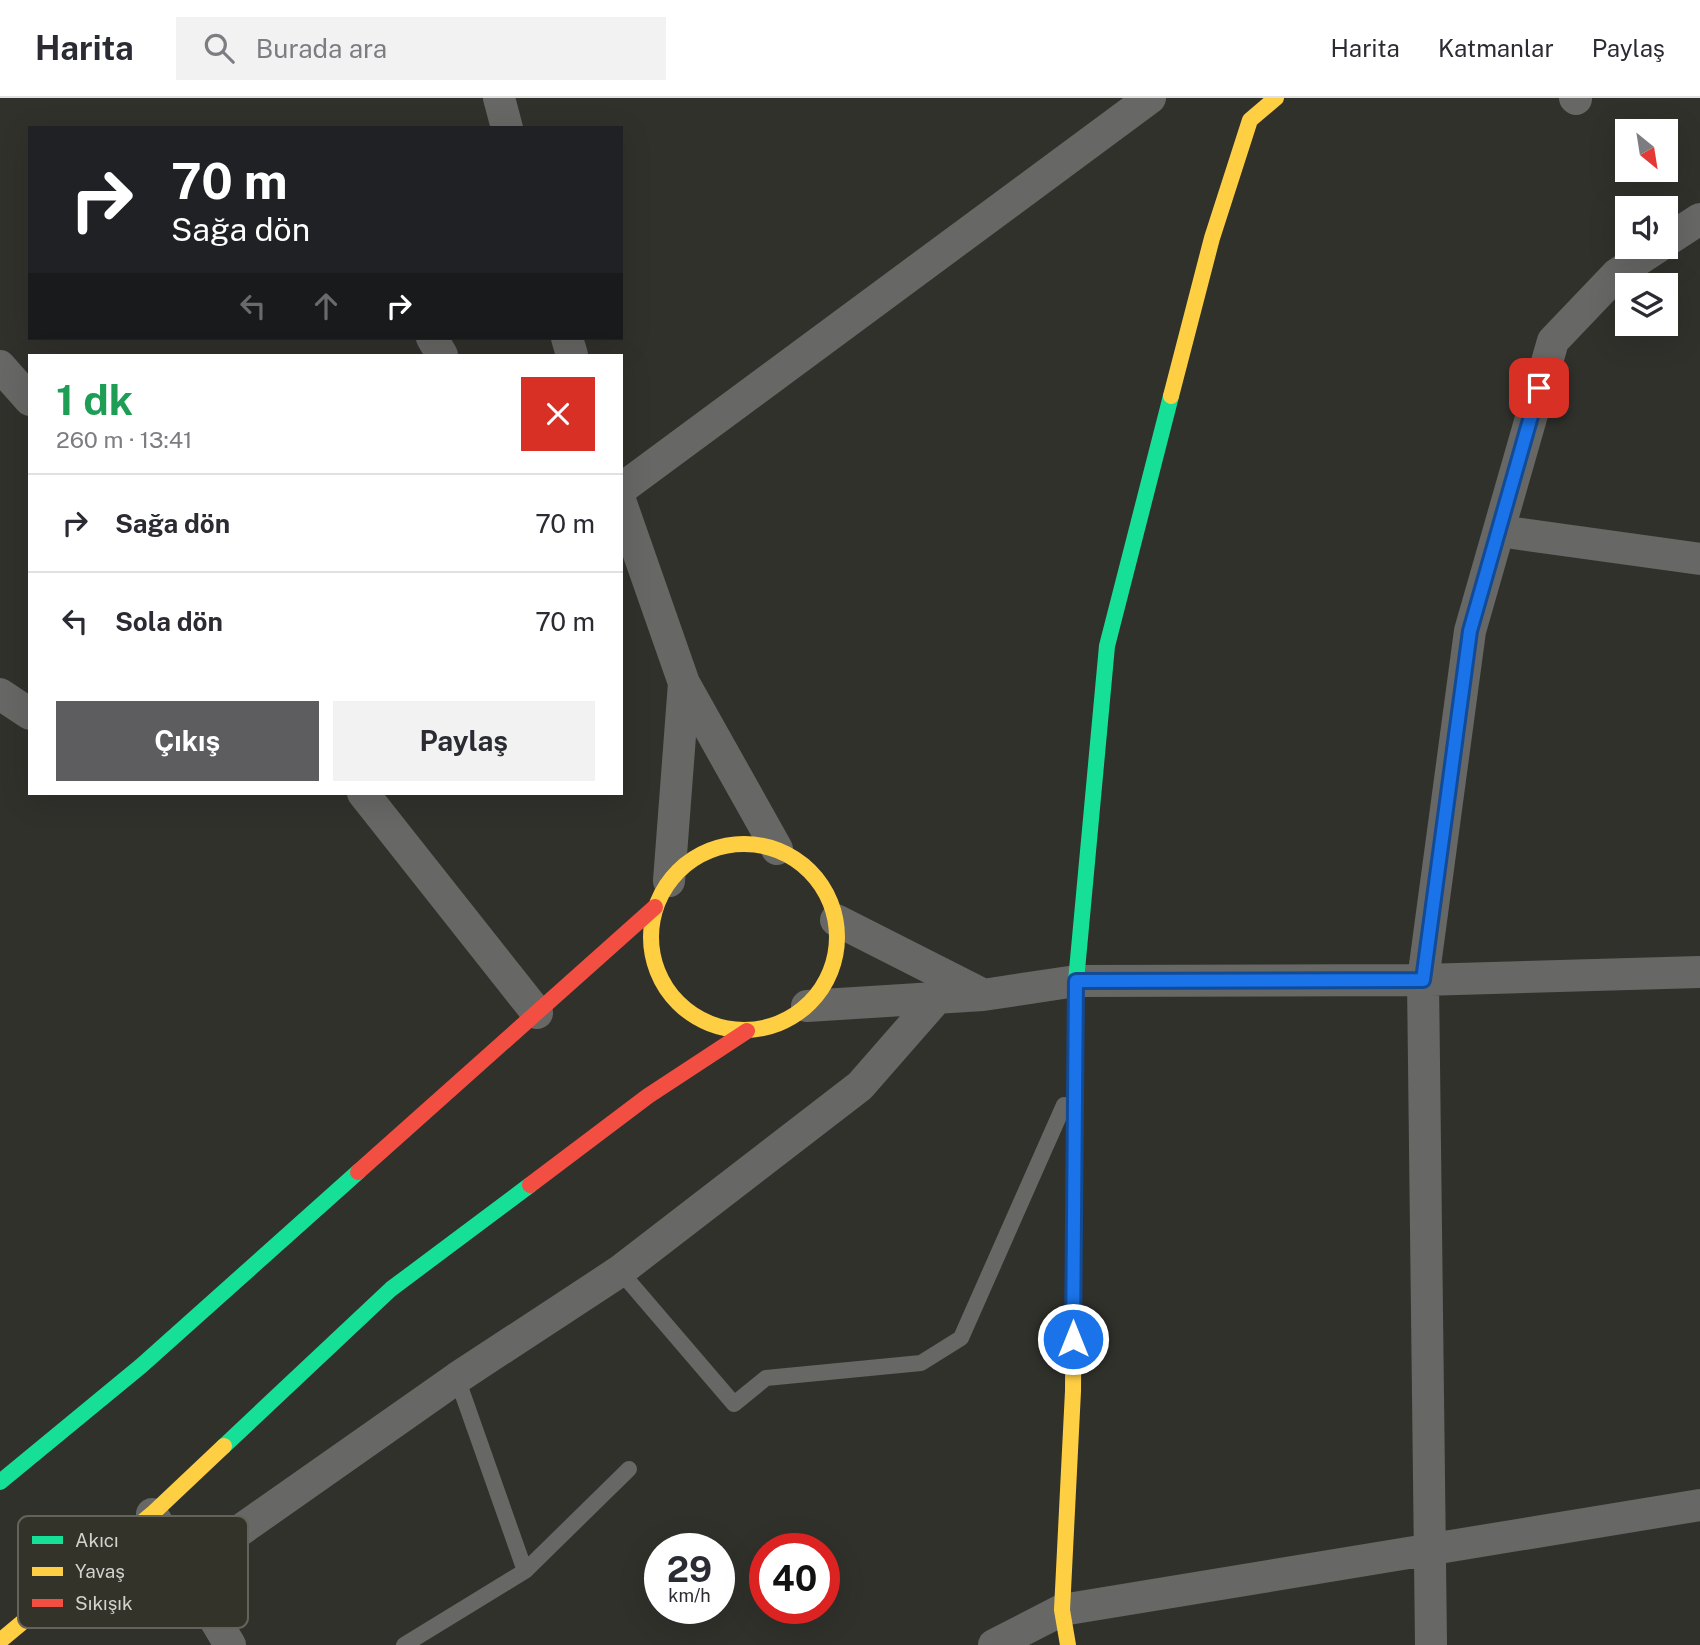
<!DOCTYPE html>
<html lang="tr">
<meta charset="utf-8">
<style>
:root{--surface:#fff;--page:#f2f2f3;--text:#2b2b33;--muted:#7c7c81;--line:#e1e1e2;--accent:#5d5d5f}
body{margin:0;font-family:"Public Sans",sans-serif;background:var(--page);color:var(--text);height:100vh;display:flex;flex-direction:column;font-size:26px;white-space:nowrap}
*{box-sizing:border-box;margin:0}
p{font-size:23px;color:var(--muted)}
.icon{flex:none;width:38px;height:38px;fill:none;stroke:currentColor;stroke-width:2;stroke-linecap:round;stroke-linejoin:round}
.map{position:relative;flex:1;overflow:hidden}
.drawer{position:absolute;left:28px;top:256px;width:595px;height:441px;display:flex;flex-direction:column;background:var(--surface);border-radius:0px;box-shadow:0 7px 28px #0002}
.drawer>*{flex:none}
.hud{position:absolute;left:28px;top:28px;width:595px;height:214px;border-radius:0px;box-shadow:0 7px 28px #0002;background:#202124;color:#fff;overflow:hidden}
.needle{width:46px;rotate:150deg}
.buttons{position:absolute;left:1615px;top:21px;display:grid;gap:14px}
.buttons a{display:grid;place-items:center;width:63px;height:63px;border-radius:0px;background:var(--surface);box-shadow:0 7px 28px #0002;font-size:35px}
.speed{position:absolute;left:644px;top:1435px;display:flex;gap:14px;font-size:35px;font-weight:700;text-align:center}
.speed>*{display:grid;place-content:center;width:91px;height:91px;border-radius:50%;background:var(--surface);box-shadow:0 7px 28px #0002;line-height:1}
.speed small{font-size:18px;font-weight:400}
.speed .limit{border:10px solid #d22;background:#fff;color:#111}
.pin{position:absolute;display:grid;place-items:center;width:60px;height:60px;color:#fff;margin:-30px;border-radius:14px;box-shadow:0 4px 10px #0006}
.me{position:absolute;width:77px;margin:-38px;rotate:0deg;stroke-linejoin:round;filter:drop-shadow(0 0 5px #0008)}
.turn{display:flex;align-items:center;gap:24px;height:147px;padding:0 28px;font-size:32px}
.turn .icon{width:91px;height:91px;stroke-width:2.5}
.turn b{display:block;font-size:49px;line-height:60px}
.lanes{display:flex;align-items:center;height:66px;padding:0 28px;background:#0003;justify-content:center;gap:35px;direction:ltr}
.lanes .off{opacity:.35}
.round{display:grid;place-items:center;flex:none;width:74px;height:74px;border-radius:0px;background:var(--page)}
.headline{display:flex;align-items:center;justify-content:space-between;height:119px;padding:0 28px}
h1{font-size:42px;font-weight:700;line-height:52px;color:#1e9e55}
.primary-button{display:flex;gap:14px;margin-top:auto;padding:14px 28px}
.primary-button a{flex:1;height:80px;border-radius:0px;background:var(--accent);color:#fff;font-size:28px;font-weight:700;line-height:80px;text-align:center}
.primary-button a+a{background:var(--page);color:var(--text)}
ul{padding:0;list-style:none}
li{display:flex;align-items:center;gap:21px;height:98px;padding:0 28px;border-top:2px solid var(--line)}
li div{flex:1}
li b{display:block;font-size:26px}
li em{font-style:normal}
header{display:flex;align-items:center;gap:42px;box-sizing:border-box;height:98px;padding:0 35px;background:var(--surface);border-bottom:2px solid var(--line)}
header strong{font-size:33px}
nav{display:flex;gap:38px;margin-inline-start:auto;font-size:24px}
.search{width:490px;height:63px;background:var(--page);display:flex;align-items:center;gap:18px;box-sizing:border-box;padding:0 24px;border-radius:0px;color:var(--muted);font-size:26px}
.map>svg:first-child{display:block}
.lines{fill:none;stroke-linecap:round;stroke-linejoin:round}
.lane{stroke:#676765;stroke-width:16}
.street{stroke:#676765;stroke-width:32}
.fast{stroke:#16e098;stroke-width:16}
.slow{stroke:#ffcf43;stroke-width:16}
.jam{stroke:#f24e42;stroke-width:16}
.route-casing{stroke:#114b97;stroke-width:18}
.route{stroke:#1a73e8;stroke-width:12}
.key{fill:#33332a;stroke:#63635b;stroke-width:2}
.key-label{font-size:19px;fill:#d3d3cd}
</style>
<header>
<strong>Harita</strong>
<div class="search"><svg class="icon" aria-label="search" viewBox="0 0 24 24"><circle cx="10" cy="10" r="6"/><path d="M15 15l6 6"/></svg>Burada ara</div>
<nav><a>Harita</a><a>Katmanlar</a><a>Paylaş</a></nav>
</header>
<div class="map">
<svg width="1700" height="1547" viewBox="0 0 1700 1547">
<rect width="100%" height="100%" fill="#31312c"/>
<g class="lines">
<path class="lane" d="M620,1173L734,1306L766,1280L921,1265L961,1240L1064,1007
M457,1280L525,1473
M404,1547L525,1473L629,1371"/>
<path class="street" d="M499,0L507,30
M1575,0L1576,1
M1666,143L1700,121
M432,240L442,257
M567,240L572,257
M0,268L30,302
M621,391L1150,0
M621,405L684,585L777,751
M1499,433L1700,461
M0,596L30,616
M363,695L537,915
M669,783L684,585
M836,822L982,896
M807,908L983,897L1076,883L1423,882L1700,874
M152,1416L230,1547
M185,1471L457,1280L620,1173L860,988L937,900
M994,1547L1062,1512L1700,1407
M1431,1547L1423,882L1470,533L1553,243L1617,176L1658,149"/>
<path class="fast" d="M1075,988L1076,883L1107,548L1171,298
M224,1348L391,1191L530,1087
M0,1384L141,1268L358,1074"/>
<path class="slow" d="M1171,298L1212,140L1250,22L1276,0
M651 839a93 93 0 1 1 186 0a93 93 0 1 1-186 0Z
M0,1543L152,1416L224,1348
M1068,1547L1062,1512L1073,1293L1075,988"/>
<path class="jam" d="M358,1074L655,809
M530,1087L648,998L747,933"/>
</g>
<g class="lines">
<g class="route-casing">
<path id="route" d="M1073,1241L1076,883L1423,882L1470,533L1539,290"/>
</g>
<use href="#route" class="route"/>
</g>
<rect x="18" y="1418" width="230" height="112" rx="10" class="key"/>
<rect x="32" y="1438" width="31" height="8" fill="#16e098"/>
<rect x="32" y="1469" width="31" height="9" fill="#ffcf43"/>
<rect x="32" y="1501" width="31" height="8" fill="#f24e42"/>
<g class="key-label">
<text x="75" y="1449">Akıcı</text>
<text x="75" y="1480">Yavaş</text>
<text x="75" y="1512">Sıkışık</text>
</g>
</svg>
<div class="buttons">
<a><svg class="needle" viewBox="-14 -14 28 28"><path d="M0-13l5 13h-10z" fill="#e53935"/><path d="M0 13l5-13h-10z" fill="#7c7c81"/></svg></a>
<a><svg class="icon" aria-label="sound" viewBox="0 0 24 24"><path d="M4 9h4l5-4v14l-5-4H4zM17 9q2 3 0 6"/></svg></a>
<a><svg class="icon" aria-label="layers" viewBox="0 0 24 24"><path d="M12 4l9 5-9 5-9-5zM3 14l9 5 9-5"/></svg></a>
</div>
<div class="speed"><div>29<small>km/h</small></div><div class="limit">40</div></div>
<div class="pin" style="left:1539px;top:290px;background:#d93025"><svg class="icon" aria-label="arrive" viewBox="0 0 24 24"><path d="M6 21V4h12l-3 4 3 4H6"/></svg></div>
<svg class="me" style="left:1073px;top:1241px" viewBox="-20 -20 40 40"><circle r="17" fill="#1a73e8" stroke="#fff" stroke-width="3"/><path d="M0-11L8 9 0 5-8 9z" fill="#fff"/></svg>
<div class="hud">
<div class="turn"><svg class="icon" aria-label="right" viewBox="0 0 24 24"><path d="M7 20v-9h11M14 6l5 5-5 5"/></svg><div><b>70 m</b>Sağa dön</div></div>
<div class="lanes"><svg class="icon off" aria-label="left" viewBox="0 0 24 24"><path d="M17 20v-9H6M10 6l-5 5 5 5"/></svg><svg class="icon off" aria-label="ahead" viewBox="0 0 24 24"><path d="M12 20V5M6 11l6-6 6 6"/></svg><svg class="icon" aria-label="right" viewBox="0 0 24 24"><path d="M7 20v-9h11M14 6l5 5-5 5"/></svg></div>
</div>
<section class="drawer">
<div class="headline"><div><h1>1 dk</h1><p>260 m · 13:41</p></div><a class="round" style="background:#d93025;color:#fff"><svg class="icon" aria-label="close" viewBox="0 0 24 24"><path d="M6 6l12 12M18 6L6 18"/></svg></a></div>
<ul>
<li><svg class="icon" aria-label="right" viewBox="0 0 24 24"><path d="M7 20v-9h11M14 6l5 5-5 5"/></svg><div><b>Sağa dön</b></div><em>70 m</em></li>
<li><svg class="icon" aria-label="left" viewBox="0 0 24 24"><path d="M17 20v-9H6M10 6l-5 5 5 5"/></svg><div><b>Sola dön</b></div><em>70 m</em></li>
</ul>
<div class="primary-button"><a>Çıkış</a><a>Paylaş</a></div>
</section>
</div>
